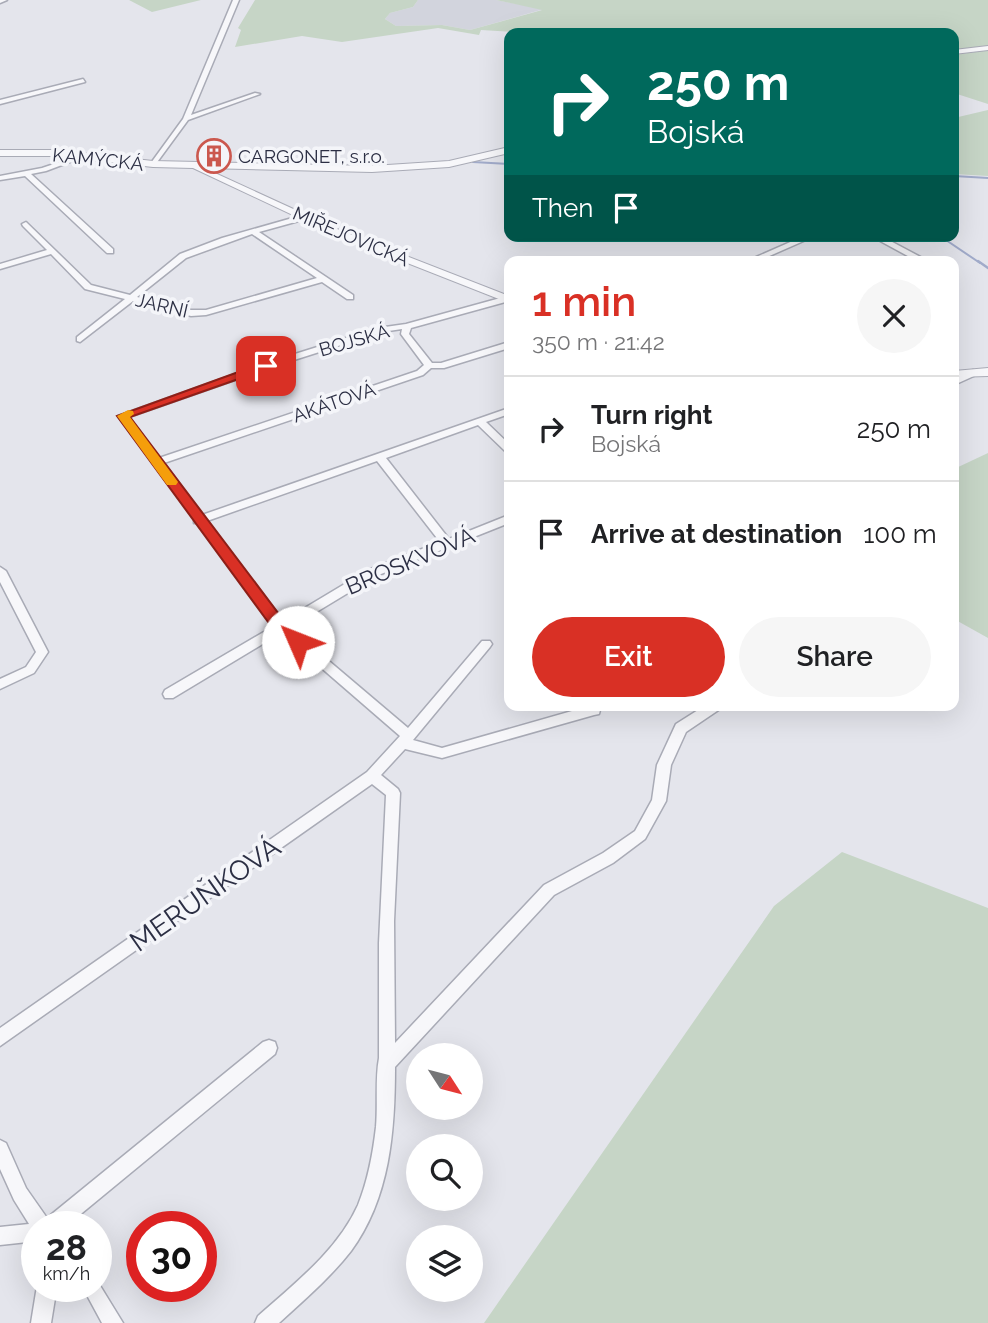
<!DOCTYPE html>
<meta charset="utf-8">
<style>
:root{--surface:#fff;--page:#f6f6f6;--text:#202124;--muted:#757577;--line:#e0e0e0;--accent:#d93025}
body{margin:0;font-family:Raleway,sans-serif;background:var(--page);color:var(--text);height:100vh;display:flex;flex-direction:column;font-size:26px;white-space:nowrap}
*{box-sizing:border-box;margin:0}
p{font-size:23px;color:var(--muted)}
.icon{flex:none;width:38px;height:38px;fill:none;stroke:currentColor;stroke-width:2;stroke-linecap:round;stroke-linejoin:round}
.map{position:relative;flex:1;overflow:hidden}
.side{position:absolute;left:504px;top:256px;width:455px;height:455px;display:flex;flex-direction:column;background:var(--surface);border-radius:14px;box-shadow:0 7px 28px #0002}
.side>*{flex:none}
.top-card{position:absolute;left:504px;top:28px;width:455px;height:214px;border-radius:14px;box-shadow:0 7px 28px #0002;background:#00695c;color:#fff;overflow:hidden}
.needle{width:46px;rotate:126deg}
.buttons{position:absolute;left:406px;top:1043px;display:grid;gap:14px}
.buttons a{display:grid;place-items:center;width:77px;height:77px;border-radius:50%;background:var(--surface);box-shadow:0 7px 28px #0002;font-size:35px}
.speed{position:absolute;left:21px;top:1211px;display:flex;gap:14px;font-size:35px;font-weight:700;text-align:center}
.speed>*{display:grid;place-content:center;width:91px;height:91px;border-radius:50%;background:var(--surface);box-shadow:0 7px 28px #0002;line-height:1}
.speed small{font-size:18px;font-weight:400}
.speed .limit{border:10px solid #d22;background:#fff;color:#111}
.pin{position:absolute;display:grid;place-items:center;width:60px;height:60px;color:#fff;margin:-30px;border-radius:14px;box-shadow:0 4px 10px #0006}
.me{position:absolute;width:77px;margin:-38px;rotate:314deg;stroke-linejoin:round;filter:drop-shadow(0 0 5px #0008)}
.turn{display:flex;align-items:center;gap:24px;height:147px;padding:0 28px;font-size:32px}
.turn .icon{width:91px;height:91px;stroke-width:2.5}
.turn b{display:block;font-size:49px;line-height:60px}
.then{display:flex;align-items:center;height:66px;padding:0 28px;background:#0003;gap:14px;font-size:26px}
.round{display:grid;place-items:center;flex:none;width:74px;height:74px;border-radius:37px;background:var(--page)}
.head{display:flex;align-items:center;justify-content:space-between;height:119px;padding:0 28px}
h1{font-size:42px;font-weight:600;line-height:52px;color:var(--accent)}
.primary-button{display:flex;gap:14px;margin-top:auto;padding:14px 28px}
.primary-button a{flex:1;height:80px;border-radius:42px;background:var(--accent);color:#fff;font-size:28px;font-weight:600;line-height:80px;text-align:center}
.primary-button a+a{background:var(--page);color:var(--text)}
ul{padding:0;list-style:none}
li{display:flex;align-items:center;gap:21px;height:105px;padding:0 28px;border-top:2px solid var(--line)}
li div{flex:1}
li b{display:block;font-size:26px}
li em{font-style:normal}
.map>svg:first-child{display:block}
.built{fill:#d2d4dd}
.green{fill:#c6d5c6}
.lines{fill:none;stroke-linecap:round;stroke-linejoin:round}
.stream-far1{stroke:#a1abca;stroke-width:2}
.stream{stroke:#a1abca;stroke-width:2.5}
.minor-casing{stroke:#a9abb6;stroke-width:3}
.tertiary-casing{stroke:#a9abb6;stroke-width:2}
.minor{fill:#f7f7fa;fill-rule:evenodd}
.tertiary{fill:#f7f7fa;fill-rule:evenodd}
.route{fill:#d93025;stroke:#8d1f18;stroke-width:2}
.slow{fill:#f59e0b}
.labels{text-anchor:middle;stroke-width:7;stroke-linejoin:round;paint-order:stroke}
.far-poi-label{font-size:19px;fill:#2c2f44;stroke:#f4f5f9;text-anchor:start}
.far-street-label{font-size:19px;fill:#2c2f44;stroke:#f4f5f9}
.street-label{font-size:23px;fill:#2c2f44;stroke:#f4f5f9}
.near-street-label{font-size:28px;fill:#2c2f44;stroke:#f4f5f9}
</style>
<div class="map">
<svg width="988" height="1323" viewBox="0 0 988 1323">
<rect width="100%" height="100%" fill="#e4e5ec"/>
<path class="built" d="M418,0H496L544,9L470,30L442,25L396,26L385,19L390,13L413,7Z"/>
<path class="green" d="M129,0H201L152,12Z
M255,0H418L413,7L390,13L385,19L396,26L442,25L470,30L542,10L496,0H988V46L954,50V33H534L481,30L479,35L438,28L342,42L302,36L235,47L241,30L238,28Z
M988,50V104L954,93V55Z
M988,110V176L954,174V118Z
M988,453V638L954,619V469Z
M842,852L988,908V1323H484L774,906Z"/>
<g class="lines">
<path class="stream-far1" d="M473,162L509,164
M954,176L988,178
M940,236L980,263"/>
<path class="stream" d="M978,261L988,268"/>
<g class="minor-casing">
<path id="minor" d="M0,0H7L0,3Z
M233,0H239L191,115L255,93L260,94L188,120L155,165H151V163L183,119Z
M83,79L85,82L0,104V100Z
M78,156L83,157L46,171L31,174L113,249V253H107L25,176L0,180V176L42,168Z
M303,215L307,217L306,219L259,232L353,295V299H347L322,282L206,315L191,316L133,301L80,342L77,341V337L125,299L85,289L51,254L0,269V264L47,250L23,226L22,224L26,222L91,285L130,295L180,254L222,238ZM252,234L317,278L206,310H191L137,297L186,258Z
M804,236H815L758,261H747Z
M871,236H881L928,261H917Z
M504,297H509V301L411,328L409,334L432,363H441L509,342V348L444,368H431L423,375L164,463L202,515L509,408V414L486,422L509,444V452L505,451L478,425L386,458L449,539L509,515V523L376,576L290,628L408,728L482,641H490L492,644L490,647L413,740L442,748L593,705L599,706L600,710L599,714L594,715L442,758L405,749L381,775L398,789L400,793L394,921L395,1043L544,885L603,853L635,831L652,800L657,765L676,724L706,705H722L720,709L686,732L671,765L666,801L645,839L613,863L554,895L395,1067C395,1131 390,1198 351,1251C330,1278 304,1300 279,1323H255L258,1316C294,1284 338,1250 358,1205C368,1180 373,1153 376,1127C378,1104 375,1079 379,1058V943L386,795L372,784L0,1046V1028L367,772L400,736L281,633L173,698H165L163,694L165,690L274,626L198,523H194V518L118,416L263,364L378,328L406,324ZM402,329L401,334L424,365L417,371L159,458L129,417L269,368L382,332ZM377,461L440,542L368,570L283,621L207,521Z
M973,370L978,373L976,375L954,385V379Z
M0,567L6,571L48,652L34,673L0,689V679L26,667L36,652L0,582Z
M269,1040L275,1042L277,1048L275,1054L65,1227H37V1241L0,1245V1227L29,1224L14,1200L0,1169V1140L6,1143L26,1188L47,1218L263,1042Z
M96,1279L123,1323H102L82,1286H96Z
M37,1286H57L51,1323H31Z"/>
</g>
<g class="tertiary-casing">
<path id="tertiary" d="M988,46V50L954,54V50Z
M509,147V153L449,167L372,172L204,168L337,229L509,296V303L331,233L193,168L153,167L53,156H0V150H53L153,161L372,166L449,161Z
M988,368V376L954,377V371Z"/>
</g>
<use href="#minor" class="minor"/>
<use href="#tertiary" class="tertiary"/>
</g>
<path class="route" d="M266,362L272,366L270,368L130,417L285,622L306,642L304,646L298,648L274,630L117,416Z"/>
<path class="slow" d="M128,410L133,411L134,414L130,417L178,482L176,485H167L117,416Z"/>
<defs>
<g id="building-ring" transform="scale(1.75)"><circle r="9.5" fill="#f4f5f9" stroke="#cb584e" stroke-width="1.5"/><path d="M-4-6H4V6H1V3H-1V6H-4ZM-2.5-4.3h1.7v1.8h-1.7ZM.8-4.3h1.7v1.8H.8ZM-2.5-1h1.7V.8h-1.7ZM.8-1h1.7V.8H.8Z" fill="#cb584e"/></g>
</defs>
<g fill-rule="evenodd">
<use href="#building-ring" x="214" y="156"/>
</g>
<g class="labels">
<g class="far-poi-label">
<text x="238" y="163">CARGONET, s.r.o.</text>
</g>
<g class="far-street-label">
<text transform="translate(98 159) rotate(6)" y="7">KAMÝCKÁ</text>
<text transform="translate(351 236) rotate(23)" y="7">MIŘEJOVICKÁ</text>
<text transform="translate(162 305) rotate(13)" y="7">JARNÍ</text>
<text transform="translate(354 340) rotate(-16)" y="7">BOJSKÁ</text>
<text transform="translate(334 402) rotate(-19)" y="7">AKÁTOVÁ</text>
</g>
<g class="street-label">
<text transform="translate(410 561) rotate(-23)" y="8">BROSKVOVÁ</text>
</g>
<g class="near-street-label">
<text transform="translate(205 894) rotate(-35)" y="10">MERUŇKOVÁ</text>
</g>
</g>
</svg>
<div class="buttons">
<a><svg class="needle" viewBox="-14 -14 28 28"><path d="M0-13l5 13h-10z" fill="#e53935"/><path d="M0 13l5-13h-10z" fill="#757577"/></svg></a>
<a><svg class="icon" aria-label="search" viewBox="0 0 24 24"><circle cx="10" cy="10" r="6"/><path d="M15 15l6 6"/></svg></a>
<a><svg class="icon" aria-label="layers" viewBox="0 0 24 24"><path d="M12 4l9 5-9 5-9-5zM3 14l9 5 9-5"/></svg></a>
</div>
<div class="speed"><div>28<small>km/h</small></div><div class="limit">30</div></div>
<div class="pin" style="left:266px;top:366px;background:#d93025"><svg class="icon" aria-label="arrive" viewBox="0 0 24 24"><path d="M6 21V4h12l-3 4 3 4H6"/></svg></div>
<svg class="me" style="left:298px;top:642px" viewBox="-20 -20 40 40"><circle r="19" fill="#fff"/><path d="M0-13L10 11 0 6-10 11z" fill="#d93025"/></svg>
<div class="top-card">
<div class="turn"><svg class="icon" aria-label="right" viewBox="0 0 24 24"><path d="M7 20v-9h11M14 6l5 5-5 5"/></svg><div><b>250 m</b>Bojská</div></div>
<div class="then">Then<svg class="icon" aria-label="arrive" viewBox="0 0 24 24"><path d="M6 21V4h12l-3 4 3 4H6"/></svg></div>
</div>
<section class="side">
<div class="head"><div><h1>1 min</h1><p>350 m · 21:42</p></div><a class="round"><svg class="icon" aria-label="close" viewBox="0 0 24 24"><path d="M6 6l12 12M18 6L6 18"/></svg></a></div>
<ul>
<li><svg class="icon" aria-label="right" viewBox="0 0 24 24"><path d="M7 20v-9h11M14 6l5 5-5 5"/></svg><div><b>Turn right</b><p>Bojská</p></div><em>250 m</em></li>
<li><svg class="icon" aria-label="arrive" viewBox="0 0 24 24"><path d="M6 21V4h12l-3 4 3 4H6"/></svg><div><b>Arrive at destination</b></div><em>100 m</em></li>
</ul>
<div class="primary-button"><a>Exit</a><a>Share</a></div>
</section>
</div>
